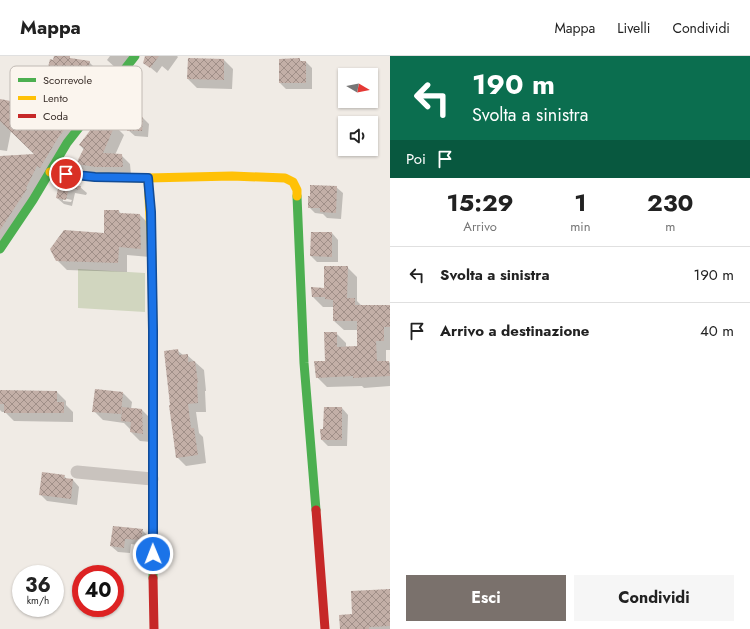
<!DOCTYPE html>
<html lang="it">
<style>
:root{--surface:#fff;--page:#f6f6f6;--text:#222;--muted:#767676;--line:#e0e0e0;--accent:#7a716c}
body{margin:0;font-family:Jost,sans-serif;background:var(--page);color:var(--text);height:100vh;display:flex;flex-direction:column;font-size:15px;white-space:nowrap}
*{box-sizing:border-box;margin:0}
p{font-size:13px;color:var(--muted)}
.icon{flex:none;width:22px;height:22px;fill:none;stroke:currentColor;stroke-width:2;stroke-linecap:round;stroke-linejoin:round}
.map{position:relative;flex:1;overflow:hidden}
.sheet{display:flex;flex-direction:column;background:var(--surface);width:360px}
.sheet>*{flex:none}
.banner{background:#0b6e4f;color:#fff;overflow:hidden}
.needle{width:26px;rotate:100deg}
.tools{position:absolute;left:338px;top:12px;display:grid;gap:8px}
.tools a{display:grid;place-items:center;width:40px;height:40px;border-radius:0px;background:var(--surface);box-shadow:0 1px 3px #0004;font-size:20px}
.speed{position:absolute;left:12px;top:509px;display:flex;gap:8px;font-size:20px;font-weight:700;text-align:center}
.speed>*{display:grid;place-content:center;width:52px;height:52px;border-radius:50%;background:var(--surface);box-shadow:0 1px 3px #0004;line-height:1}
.speed small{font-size:10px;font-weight:400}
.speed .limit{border:6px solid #d22;background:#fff;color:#111}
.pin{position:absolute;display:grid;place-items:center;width:34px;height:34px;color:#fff;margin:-17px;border:2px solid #fff;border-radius:50%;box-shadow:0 1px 4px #0007}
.me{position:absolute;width:44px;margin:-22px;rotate:359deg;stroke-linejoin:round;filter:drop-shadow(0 0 3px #0008)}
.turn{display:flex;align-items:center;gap:14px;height:84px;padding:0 16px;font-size:18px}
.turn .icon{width:52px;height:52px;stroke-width:2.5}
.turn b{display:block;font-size:28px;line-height:34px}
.then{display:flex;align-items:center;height:38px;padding:0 16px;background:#0003;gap:8px;font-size:15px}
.eta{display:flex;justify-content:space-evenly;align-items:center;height:68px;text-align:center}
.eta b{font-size:24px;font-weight:700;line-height:28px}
.button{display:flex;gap:8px;margin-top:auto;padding:8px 16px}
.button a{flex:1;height:46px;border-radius:0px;background:var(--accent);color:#fff;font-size:16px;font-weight:700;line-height:46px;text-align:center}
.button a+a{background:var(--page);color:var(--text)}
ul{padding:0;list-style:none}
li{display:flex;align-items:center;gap:12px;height:56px;padding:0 16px;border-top:1px solid var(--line)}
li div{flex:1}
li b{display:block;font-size:15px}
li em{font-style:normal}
header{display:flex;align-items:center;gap:24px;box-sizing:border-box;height:56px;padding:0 20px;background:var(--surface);border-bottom:1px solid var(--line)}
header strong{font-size:19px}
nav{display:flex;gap:22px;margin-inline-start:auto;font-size:14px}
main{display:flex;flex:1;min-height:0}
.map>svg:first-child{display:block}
.pitch{fill:#d1d6bf}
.shadow{fill:#0003;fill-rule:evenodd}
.building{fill:url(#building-cross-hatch)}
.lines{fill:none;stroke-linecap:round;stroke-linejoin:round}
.street{stroke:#c9c3be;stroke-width:13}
.fast{stroke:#4caf50;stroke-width:9}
.slow{stroke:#ffc107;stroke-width:9}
.jam{stroke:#c62828;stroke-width:9}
.route-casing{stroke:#114b97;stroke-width:10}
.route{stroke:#1a73e8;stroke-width:7}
.key{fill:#fbf5ee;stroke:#c1bab4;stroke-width:1}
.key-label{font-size:11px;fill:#3b302b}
</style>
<header>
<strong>Mappa</strong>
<nav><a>Mappa</a><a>Livelli</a><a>Condividi</a></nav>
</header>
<main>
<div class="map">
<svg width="390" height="573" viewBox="0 0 390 573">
<defs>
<pattern id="building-cross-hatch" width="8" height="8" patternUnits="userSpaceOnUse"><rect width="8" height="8" fill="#c3afa7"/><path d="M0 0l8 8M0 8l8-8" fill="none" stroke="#a08f88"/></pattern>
</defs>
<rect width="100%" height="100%" fill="#f0ebe5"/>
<path class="pitch" d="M78,213L145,217V256L78,252Z"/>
<path class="shadow" d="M55,0H66L69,1L71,3L89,6L98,15L95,34L79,33L76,30L66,29L65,31L56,29L47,20L54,5Z
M110,0H138L117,13L107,4Z
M146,0H177L178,1L168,15L162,10L157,17L144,6Z
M299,3L302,6H306L312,12V33H286L280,27Z
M224,4L233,13L232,33L197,32L188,23Z
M0,44L21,48L28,56L55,61L73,62L81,70L0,193V130L36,99L11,75L7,95L0,94Z
M143,62L149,68L148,81L135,80L128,74Z
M99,65L115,70L124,79L115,99H121L130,108L131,119L86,117L77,108L84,94L80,89Z
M60,129L80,131L87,137L86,139L75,137L72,150L64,148L57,142ZM63,142L72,144L71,146L63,145Z
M336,131L343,137L341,163L327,162L323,158L315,157L309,151Z
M119,155L122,159H140L149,168L150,201L127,199V216L67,214L57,204L105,178Z
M332,177L338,184V206H317L311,200Z
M347,211L357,221V245L362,250H390V294H386V306H389L390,307V330L364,332L362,330L327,331L317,321L326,306L336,277L346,287V291H358V274H344L334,265V251H323L313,241L325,233Z
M178,295L183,299H187L204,314L206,335H205L206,356H196L199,377L203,381L206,407L186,410L177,401Z
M0,335L57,336L66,345V349L73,356V366L14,365L5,356H2L0,354Z
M123,337L132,346L131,353L142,354L151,363V386L140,385L131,376V374L124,367L103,364L94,355Z
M342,352L348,359L347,390H328L322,384L324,374Z
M64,420L68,424H73L79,431L77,449L47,445L40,438Z
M142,474L148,480L147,490L131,488L130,497L118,496L111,490Z
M390,534V573H341L353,559Z"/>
<path class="building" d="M54,0H70V2L90,5L86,25L69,24L66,21L57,20L55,22L46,20L50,3L53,4Z
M145,0H159L150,12L143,7Z
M188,2L224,3V24L187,23Z
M300,2V5H306V27H279V3Z
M0,43L21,47L20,54L37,57L41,50L55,60L60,52L74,61L58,82L40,112L37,110L26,132L27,133L0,174V100L34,98L0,65Z
M128,60L143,61L142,75H127Z
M98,64L115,69L103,97L122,98L123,111H96L76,108L84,92L79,89Z
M59,128L81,130L80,134L69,132L66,144L56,142Z
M310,129L337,130L336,157L320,156V152H308V140H310Z
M104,154H119V157L140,158L141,193L119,191L118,207L56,205L50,193L64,174L104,177Z
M311,176H332V201L310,200Z
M324,210H348L347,242H355V249H390V271H384V285H376L377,305H389L390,320L353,322V320L316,322L314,305H325L324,276H337V291L357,290V265H333V244L325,243V241H312L311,231L324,232Z
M178,293L179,299L188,298V306L195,305L198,327H197L198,347L188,348L191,372H194L198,399L176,402L169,349H170L164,295Z
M95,333L123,336L121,358L92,356Z
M0,334L57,335V346H64V357H4V348H0Z
M122,351L142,353L143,378L130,376L131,366L121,365Z
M324,351H342V384H321L320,373H323Z
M42,416L65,419L64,422L73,423L71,443L39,439Z
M113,470L143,473L141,484L125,483L124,492L110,490Z
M390,533V570L369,571V573H340L339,559L352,558L351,535Z"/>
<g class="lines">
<path class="street" d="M77,416L152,423"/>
<path class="fast" d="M297,140L304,307L316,454
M0,193L33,144L67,87L135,0
M153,277V522"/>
<path class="slow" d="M50,116L95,121L148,122L232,120L285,122L293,126L297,134V140
M148,122L152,201L153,277"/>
<path class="jam" d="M316,454L325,573
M153,522L154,573"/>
</g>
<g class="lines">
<g class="route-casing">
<path id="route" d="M66,118L95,121L148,122L151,156L153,274V498"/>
</g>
<use href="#route" class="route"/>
</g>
<rect x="10" y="10" width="132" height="64" rx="6" class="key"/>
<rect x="18" y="22" width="18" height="4" fill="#4caf50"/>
<rect x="18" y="40" width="18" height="4" fill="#ffc107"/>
<rect x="18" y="58" width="18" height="4" fill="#c62828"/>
<g class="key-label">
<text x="43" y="28">Scorrevole</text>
<text x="43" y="46">Lento</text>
<text x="43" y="64">Coda</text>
</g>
</svg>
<div class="tools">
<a><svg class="needle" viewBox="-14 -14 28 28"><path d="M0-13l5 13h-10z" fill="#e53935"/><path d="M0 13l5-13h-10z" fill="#767676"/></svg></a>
<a><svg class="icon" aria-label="sound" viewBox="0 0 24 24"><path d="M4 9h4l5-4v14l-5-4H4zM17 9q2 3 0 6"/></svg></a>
</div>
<div class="speed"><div>36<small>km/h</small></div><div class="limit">40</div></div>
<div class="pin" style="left:66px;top:118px;background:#d93025"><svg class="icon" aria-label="arrive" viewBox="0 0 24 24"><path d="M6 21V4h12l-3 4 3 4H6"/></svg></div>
<svg class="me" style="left:153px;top:498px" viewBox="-20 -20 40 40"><circle r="17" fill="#1a73e8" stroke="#fff" stroke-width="3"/><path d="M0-11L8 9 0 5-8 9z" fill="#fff"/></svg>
</div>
<section class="sheet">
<div class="banner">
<div class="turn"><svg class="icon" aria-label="left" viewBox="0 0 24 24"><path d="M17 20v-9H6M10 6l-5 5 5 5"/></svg><div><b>190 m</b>Svolta a sinistra</div></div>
<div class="then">Poi<svg class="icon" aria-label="arrive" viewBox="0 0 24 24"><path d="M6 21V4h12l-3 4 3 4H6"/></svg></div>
</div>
<div class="eta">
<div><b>15:29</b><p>Arrivo</p></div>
<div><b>1</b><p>min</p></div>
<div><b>230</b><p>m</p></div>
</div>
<ul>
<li><svg class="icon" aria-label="left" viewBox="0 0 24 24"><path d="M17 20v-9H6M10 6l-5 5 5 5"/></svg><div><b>Svolta a sinistra</b></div><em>190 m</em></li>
<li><svg class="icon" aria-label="arrive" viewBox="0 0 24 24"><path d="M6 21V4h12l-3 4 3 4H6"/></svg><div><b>Arrivo a destinazione</b></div><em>40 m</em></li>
</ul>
<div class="button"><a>Esci</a><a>Condividi</a></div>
</section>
</main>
